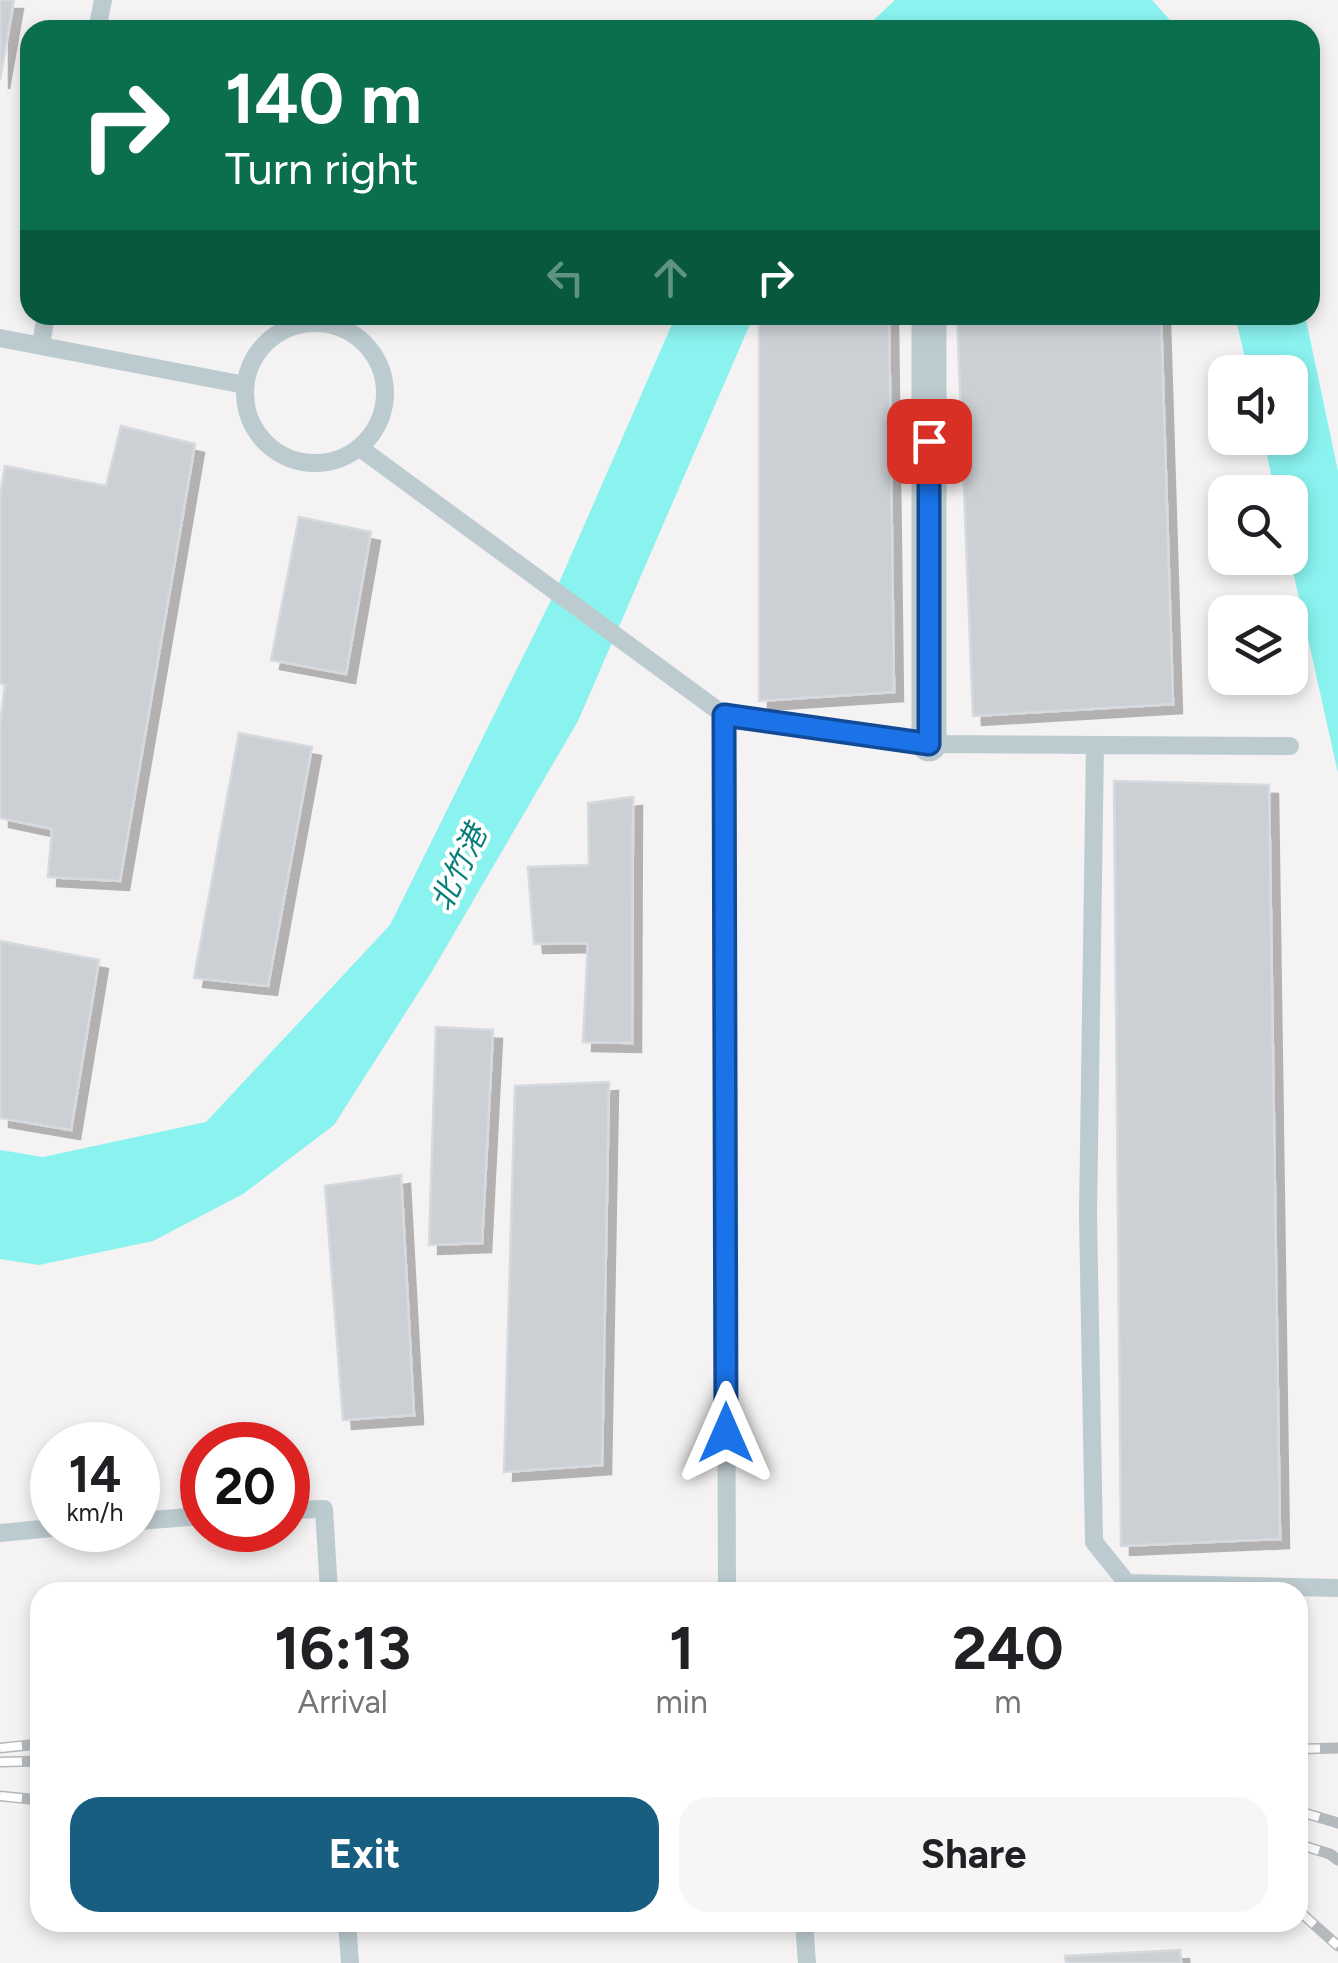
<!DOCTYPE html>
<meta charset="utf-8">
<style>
:root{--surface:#fff;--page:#f6f6f6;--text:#202124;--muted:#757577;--accent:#185e80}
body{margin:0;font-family:Figtree,"Noto Sans SC",sans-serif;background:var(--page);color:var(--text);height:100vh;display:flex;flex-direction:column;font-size:38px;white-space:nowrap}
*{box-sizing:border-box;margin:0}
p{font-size:32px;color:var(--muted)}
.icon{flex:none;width:55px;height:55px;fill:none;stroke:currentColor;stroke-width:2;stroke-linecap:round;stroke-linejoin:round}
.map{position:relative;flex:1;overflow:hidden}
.drawer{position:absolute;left:30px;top:1582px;width:1278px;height:350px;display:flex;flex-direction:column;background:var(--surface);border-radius:30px;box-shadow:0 5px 15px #0003}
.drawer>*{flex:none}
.hud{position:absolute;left:20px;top:20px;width:1300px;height:305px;border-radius:30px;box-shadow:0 5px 15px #0003;background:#0b6e4f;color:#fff;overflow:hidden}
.buttons{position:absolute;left:1208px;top:355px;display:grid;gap:20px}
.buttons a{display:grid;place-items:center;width:100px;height:100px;border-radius:20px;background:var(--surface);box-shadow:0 5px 15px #0003;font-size:50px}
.speed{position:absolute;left:30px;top:1422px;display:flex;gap:20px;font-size:50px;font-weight:700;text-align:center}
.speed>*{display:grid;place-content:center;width:130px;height:130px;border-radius:50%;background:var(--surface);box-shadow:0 5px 15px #0003;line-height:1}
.speed small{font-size:25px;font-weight:400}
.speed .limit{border:15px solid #d22;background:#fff;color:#111}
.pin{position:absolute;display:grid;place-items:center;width:85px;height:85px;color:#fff;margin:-42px;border-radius:20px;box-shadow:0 5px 15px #0006}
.me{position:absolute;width:110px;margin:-55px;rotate:0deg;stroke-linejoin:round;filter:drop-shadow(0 0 8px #0008)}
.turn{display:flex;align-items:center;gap:35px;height:210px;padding:0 40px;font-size:45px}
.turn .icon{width:130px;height:130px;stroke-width:2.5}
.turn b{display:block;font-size:70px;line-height:85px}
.lanes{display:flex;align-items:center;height:95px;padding:0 40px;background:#0003;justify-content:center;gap:50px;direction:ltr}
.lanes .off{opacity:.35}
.eta{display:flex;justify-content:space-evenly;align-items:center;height:170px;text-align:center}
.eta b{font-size:60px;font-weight:700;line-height:70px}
.action{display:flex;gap:20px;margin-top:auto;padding:20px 40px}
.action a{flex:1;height:115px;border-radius:30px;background:var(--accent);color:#fff;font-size:40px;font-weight:700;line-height:115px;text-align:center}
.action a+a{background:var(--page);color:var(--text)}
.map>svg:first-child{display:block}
.water{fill:#8af2ef}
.building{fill:#ccd0d5;stroke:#d6dade;stroke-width:2.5;filter:url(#shadow)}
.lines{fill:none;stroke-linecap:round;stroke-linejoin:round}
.service{stroke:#bccbcf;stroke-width:18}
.minor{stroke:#bccbcf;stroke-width:35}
.rail-casing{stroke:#b4b9bd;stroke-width:11}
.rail{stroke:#fff;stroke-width:8;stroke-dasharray:22;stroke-linecap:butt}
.route-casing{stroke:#114b97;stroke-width:25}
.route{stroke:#1a73e8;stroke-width:18}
.labels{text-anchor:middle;stroke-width:8;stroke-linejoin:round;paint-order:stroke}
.water-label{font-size:30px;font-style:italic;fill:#087e7b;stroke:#fff}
</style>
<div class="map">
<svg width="1338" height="1963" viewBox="0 0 1338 1963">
<defs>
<filter id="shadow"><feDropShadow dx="9" dy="9" stdDeviation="0" flood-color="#0004"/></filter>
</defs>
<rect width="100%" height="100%" fill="#f4f2f3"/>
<path class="water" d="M895,0H1152L1179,30H863Z
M676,315H754L578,721L431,973L334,1125L243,1194L153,1241L39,1265L0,1259V1150L43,1157L206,1122L390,925L555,592Z
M1235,315H1305L1338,471V773L1290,558V492H1275L1263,438H1290V372H1248Z"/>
<path class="building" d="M0,0H14L0,80Z
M889,315L894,692L759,701V323Z
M957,315H1161L1173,704L973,716Z
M121,426L195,444L120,881L48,877L52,829L0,818V724L5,685L0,683V496L5,466L106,486Z
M299,517L371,532L346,674L271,660Z
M239,733L312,747L268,986L194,978Z
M1114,781L1269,785L1280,1539L1121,1546Z
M633,797L632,1043L583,1042L588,943L534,944L528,867L589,865L588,803Z
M0,941L99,960L71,1130L0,1118Z
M436,1027L493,1030L482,1243L429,1245Z
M609,1082L602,1465L504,1472L515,1086Z
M401,1175L414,1415L343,1420L325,1186Z
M1180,1950L1181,1963H1066L1065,1956Z"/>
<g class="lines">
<path class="service" d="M97,30L103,0
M245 393a70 70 0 1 1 140 0a70 70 0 1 1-140 0Z
M0,338L245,385
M41,345L46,315
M360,448L724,715L929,744L1290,746
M724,715L727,1592
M1095,745L1088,1215L1094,1542L1127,1583L1338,1588
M288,1510L324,1509L329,1592
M138,1521L202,1516
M0,1533L52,1528
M347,1922L350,1963
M804,1922L807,1963"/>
<path class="minor" d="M929,744V328"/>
<g class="rail-casing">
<path id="rail" d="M0,1748L40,1744
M1298,1749L1338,1748
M0,1762L40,1761
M0,1796L40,1800
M1298,1811L1338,1823
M1298,1844L1330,1854L1338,1860
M1298,1910L1338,1946"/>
</g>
<use href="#rail" class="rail"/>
</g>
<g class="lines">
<g class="route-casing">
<path id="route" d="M726,1433L724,715L929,744V441"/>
</g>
<use href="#route" class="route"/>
</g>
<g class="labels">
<g class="water-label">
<text transform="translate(459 868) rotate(-65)" y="10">北竹港</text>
</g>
</g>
</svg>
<div class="buttons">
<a><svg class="icon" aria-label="sound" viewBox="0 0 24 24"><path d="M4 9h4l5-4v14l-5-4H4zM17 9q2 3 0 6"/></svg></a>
<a><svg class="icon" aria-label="search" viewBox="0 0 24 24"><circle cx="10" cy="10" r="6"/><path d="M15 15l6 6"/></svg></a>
<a><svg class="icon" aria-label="layers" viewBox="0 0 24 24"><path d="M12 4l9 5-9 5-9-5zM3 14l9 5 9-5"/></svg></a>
</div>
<div class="speed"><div>14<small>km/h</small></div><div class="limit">20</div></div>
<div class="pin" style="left:929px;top:441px;background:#d93025"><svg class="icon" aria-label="arrive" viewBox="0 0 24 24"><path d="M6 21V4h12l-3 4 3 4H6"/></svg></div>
<svg class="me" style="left:726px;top:1433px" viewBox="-20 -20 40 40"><path d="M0-17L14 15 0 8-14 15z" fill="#1a73e8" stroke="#fff" stroke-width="4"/></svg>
<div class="hud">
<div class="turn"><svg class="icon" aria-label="right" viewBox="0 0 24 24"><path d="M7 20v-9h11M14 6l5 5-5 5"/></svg><div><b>140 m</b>Turn right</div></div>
<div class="lanes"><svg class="icon off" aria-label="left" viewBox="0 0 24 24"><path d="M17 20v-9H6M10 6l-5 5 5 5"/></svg><svg class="icon off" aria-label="ahead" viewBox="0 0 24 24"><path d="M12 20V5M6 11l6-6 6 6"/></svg><svg class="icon" aria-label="right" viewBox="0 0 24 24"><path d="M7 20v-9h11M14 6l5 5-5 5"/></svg></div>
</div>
<section class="drawer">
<div class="eta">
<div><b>16:13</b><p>Arrival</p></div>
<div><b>1</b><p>min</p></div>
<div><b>240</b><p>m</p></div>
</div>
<div class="action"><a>Exit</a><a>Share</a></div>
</section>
</div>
